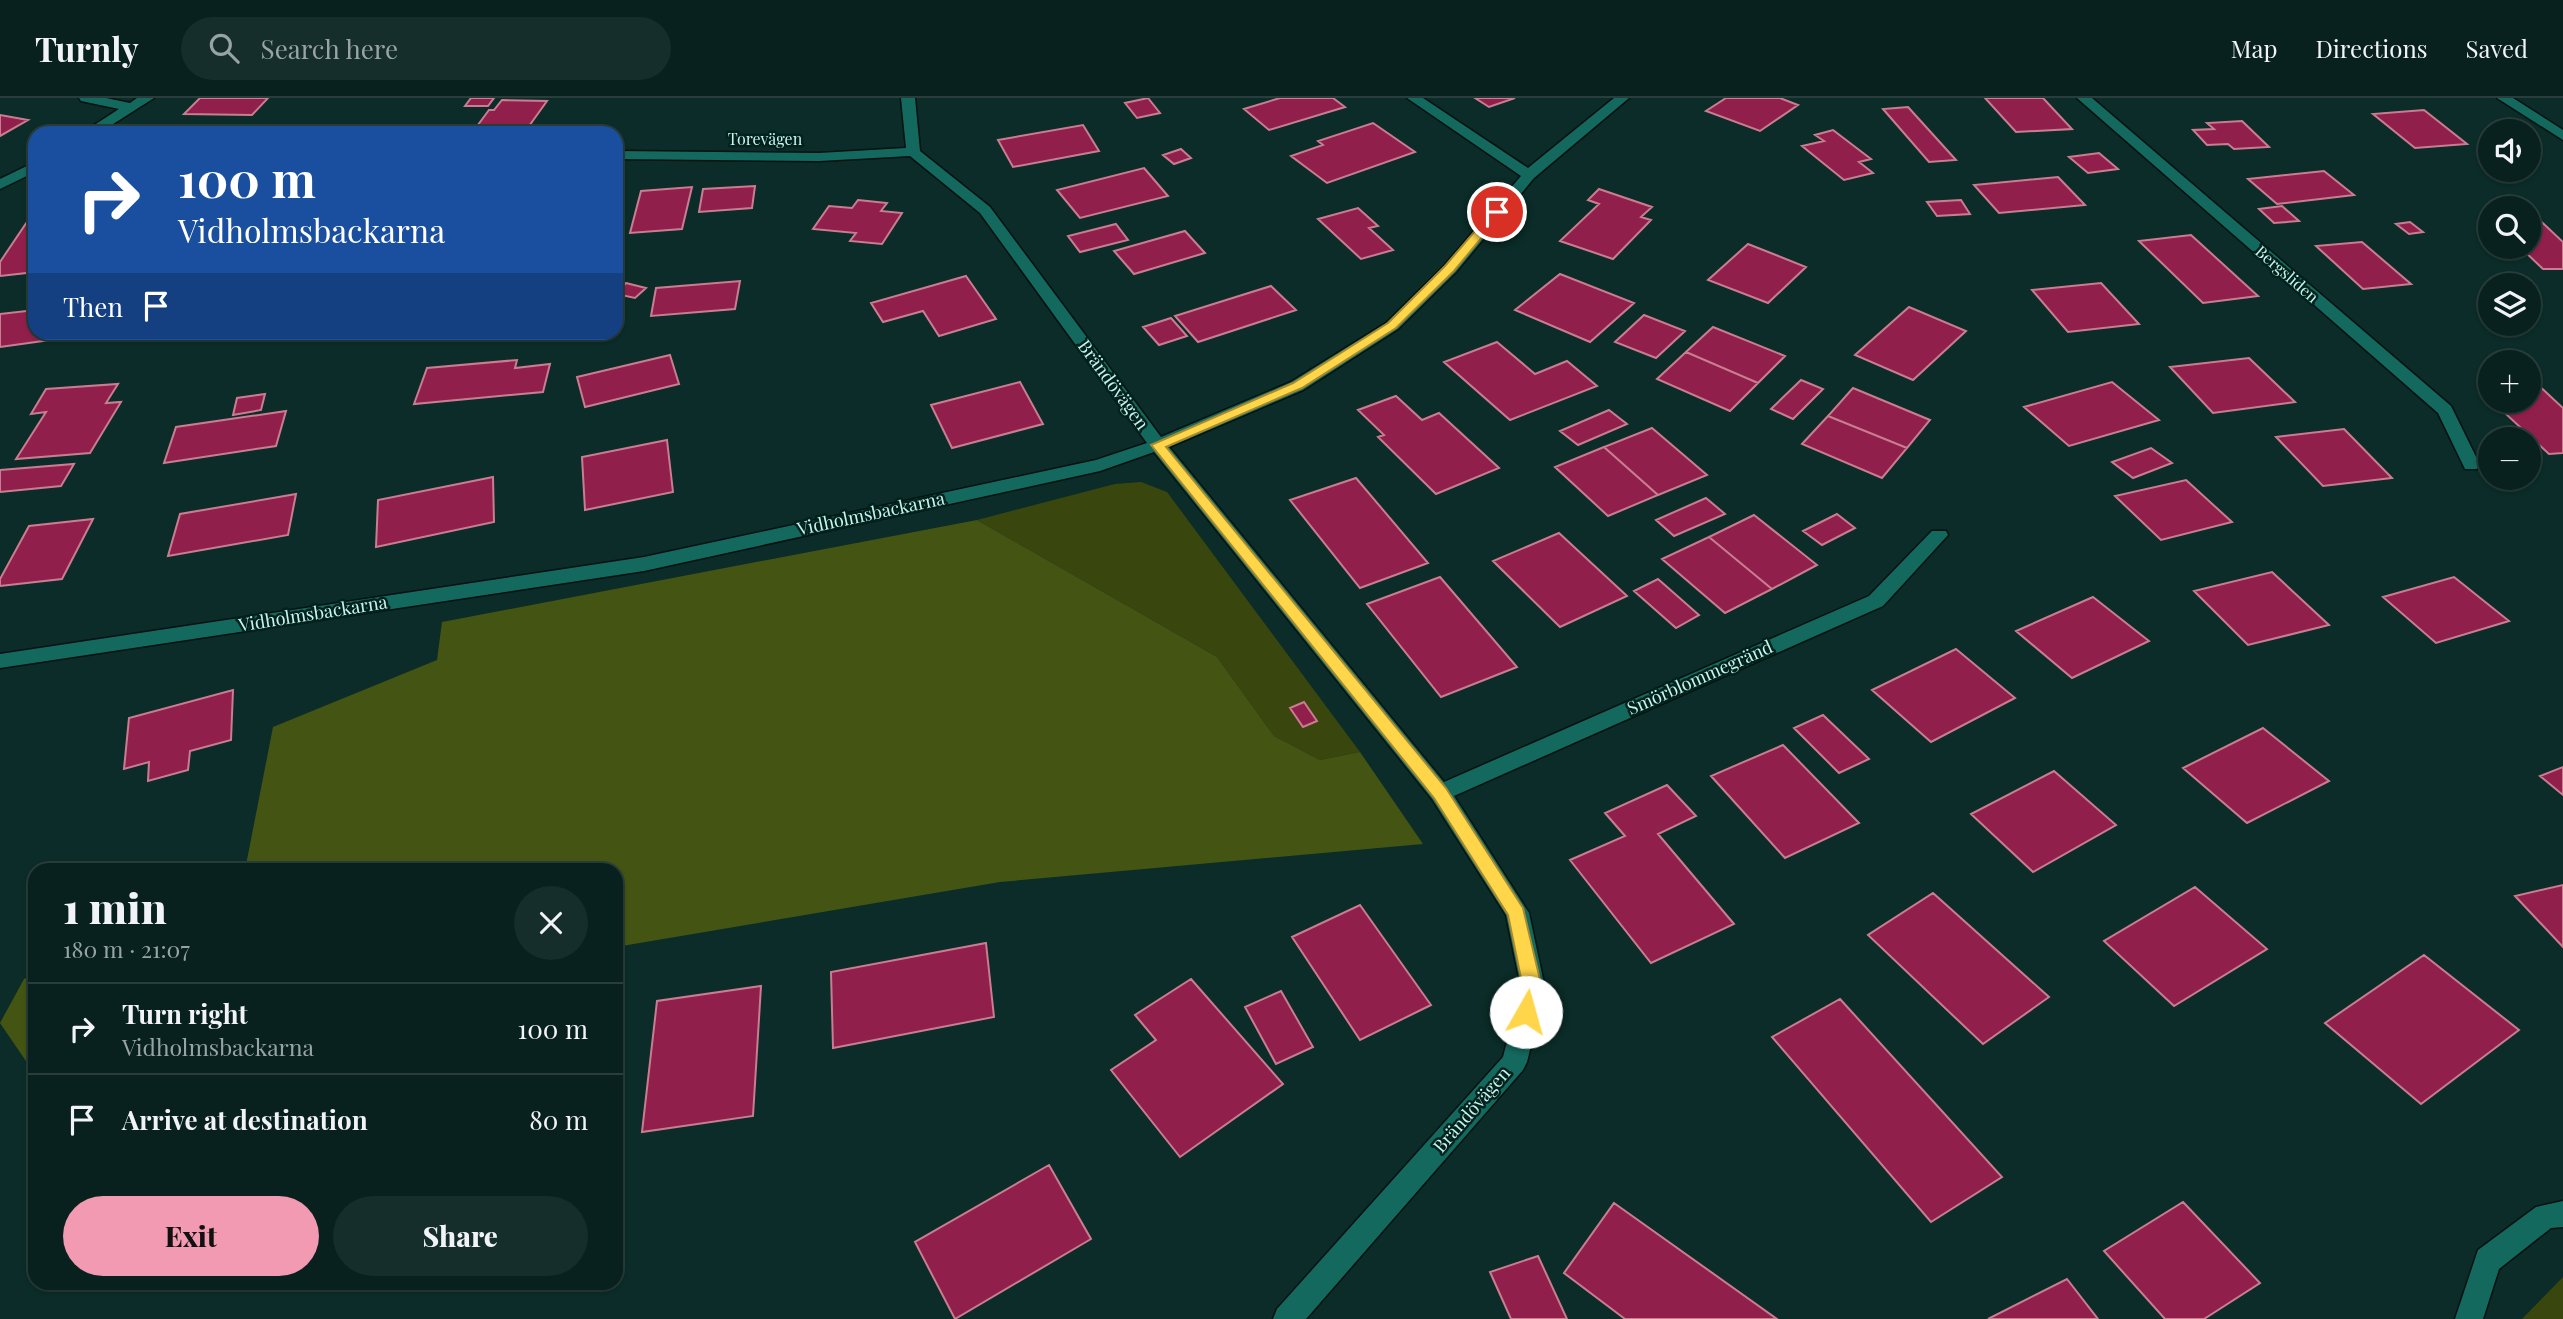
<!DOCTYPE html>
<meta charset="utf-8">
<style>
:root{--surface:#08211e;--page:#162e2b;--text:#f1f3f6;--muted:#98a3a4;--line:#293e3c;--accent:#f19ab1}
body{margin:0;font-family:"Playfair Display",serif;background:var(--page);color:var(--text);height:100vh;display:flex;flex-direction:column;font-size:26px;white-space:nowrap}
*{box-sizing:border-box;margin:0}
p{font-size:23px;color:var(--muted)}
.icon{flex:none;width:38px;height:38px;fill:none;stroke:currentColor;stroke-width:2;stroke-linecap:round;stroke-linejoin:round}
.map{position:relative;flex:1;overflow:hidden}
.side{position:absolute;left:28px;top:765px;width:595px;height:427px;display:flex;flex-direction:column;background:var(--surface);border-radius:21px;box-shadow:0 2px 5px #0004,0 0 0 2px var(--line)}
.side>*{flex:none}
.hud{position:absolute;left:28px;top:28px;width:595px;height:214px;border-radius:21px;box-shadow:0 2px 5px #0004,0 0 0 2px var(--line);background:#1a4fa0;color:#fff;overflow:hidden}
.fabs{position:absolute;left:2478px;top:21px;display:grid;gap:14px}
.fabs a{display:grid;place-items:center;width:63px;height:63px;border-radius:50%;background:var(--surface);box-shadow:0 2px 5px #0004,0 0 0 2px var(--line);font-size:35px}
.pin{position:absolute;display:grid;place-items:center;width:60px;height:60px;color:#fff;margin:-30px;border:4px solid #fff;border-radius:50%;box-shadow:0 2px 7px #0007}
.me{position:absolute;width:77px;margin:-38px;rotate:7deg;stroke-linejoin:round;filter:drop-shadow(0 0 5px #0008)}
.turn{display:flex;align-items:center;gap:24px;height:147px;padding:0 35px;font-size:32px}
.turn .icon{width:91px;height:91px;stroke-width:2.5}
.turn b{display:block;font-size:49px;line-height:60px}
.then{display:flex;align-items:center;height:66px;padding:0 35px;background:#0003;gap:14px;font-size:26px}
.round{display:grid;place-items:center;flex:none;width:74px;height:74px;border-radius:37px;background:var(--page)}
.headline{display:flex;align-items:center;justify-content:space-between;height:119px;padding:0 35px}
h1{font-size:42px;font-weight:800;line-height:52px}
.button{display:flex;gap:14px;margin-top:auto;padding:14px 35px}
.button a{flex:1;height:80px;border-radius:42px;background:var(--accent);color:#111;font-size:28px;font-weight:800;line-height:80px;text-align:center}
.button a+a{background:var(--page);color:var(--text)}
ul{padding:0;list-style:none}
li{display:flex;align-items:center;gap:21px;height:91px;padding:0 35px;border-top:2px solid var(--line)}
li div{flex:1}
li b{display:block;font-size:26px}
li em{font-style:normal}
header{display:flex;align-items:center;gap:42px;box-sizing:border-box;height:98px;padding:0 35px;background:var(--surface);border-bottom:2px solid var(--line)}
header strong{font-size:33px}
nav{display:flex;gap:38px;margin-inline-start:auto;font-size:24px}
.search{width:490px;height:63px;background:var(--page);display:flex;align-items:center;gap:18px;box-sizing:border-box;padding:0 24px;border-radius:38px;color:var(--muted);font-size:26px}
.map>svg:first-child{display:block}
.green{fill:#39470f}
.forest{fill:#445412}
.building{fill:#911f4b;stroke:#c97d91;stroke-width:2}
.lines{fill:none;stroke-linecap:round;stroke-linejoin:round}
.street-casing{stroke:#051210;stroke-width:3}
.street{fill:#14695f;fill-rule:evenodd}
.route{fill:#ffd54a;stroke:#a68a30;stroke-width:2}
.labels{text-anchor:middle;stroke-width:5;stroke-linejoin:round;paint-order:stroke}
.far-street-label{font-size:16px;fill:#c7f5ed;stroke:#02221e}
.street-label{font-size:18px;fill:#c7f5ed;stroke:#02221e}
</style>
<header>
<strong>Turnly</strong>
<div class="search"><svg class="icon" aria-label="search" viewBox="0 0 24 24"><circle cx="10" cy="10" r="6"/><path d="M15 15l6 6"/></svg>Search here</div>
<nav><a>Map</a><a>Directions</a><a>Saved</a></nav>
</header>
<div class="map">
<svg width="2563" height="1221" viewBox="0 0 2563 1221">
<rect width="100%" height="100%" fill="#0b2c28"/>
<path class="green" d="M1141,384L1167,394L1360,654L1320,662L1274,638L1217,559L977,422L1115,386Z
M2563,1179V1221H2522Z"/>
<path class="forest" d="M977,422L1217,559L1274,638L1320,662L1360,654L1423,746L1000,784L616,849V772H245L273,629L437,562L442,524Z
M35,876V968L30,969L0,925L24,881Z"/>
<path class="building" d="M200,0H268L252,17L184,16Z
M471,0H494L488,8H465Z
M1148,0L1160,15L1137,20L1125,5Z
M1280,0H1333L1345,9L1269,32L1244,11Z
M1475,0H1515L1489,9Z
M1726,0H1780L1798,7L1760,33L1706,13Z
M1985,0H2043L2072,31L2016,34Z
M502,2L547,3L524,35H472L489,12H494Z
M1908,9L1956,62L1929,64L1883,11Z
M2424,12L2467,46L2415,50L2373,16Z
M0,17L28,22L0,38Z
M2242,23L2269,49L2234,51L2228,46L2207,47L2193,32L2214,31L2207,25Z
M1373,25L1415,54L1327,85L1291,58L1323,47L1318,43Z
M1083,27L1099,53L1013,69L998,42Z
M1833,32L1871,61L1859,64L1873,75L1844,82L1802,48L1824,43L1815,37Z
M1181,51L1191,60L1174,66L1163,57Z
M2099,55L2118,71L2088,75L2069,59Z
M1144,70L1168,98L1080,120L1057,92Z
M2324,73L2354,97L2277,106L2248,81Z
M2058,79L2085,107L1999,115L1974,87Z
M755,88L752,110L699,114L703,91Z
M692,89L682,131L630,135L641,93Z
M1599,91L1652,109L1641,119L1651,122L1613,161L1560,143L1599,106L1588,102Z
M858,102L887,105L881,113L902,115L882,146L850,143L856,135L813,131L829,108L852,110Z
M1961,102L1970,116L1937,118L1927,104Z
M2282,108L2299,123L2274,125L2259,111Z
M1358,110L1378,128L1369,130L1393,152L1361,161L1318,121Z
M35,112V174L0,178V164Z
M2532,115L2563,144V171H2543L2520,149H2529V116Z
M2410,124L2423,134L2409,136L2396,126Z
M1116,126L1128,142L1080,154L1068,138Z
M1185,133L1205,155L1134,176L1114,153Z
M2191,137L2258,198L2203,205L2139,143Z
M2362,144L2411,186L2363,191L2316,148Z
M1748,146L1806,169L1768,205L1708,182Z
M1560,176L1634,205L1590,244L1515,212Z
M966,178L996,221L939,238L923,213L883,224L871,205Z
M740,183L735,211L651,218L656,190Z
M626,185L646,190L635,200L616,196Z
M2101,185L2139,226L2068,234L2032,192Z
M1271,188L1296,212L1198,244L1175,218Z
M1909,209L1966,233L1913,282L1855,257Z
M35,212V234H60L57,241L0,249V216Z
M1644,217L1685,233L1656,260L1615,244Z
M1171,220L1187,238L1159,247L1143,229Z
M1713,229L1785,258L1758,285L1686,254Z
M1497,244L1535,276L1567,263L1597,288L1510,322L1444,264Z
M1686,254L1758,285L1730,313L1657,281Z
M670,257L679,286L585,309L577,279Z
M2249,260L2295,304L2213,315L2170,269Z
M517,262L515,270L550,266L543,294L414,306L427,270Z
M1801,282L1823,291L1793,321L1771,311Z
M2534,283L2563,310V355L2549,356L2492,303H2529V284Z
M1020,284L1043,326L952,350L931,307Z
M2112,284L2159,322L2069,348L2024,309Z
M118,286L106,305L121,304L90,355L16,361L46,314L31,316L46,291Z
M1853,290L1930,322L1907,350L1828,318Z
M265,296L261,312L233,317L237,300Z
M1396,298L1422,322L1439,315L1499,370L1436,396L1378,339L1384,337L1358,312Z
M1609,312L1627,326L1578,347L1560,333Z
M286,313L276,348L164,365L176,329Z
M1828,318L1907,350L1882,380L1802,346Z
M1652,330L1707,377L1658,397L1604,349Z
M2344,331L2392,380L2323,388L2276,339Z
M667,342L673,394L585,412L582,359Z
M1604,349L1658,397L1608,418L1555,369Z
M2151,350L2172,365L2133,380L2112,364Z
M74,366L61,388L0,394V372Z
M493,379L494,424L376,449L378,402Z
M1356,380L1428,465L1360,490L1290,402Z
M2186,382L2232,424L2161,442L2115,398Z
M296,396L288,437L168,458L180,416Z
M1706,400L1725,416L1674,438L1656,422Z
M1837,416L1855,430L1822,447L1803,433Z
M1754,417L1817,467L1772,491L1709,439Z
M93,421L62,481L0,488V481L29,428Z
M1559,435L1627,498L1560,529L1493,463Z
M1709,439L1772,491L1725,515L1662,461Z
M2272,474L2329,527L2248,547L2194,493Z
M1440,479L1517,569L1441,599L1367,506Z
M2454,479L2509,523L2436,545L2383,499Z
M1658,481L1699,517L1676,530L1634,493Z
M2093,499L2149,543L2072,580L2016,533Z
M1956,551L2015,600L1931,644L1872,592Z
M233,592L231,642L190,653L188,672L148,683L149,664L124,671L129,620Z
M1304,604L1317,623L1303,629L1290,610Z
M1823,617L1869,661L1839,675L1794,630Z
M2263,630L2329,683L2247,725L2183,670Z
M1783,647L1859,725L1785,760L1711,678Z
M2563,669V697L2540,678Z
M2054,673L2116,727L2033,774L1971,716Z
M1667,687L1696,718L1658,736L1734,826L1651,865L1570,762L1625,738L1605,715Z
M2563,787V849L2515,798Z
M2195,789L2267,851L2174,908L2104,843Z
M1933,795L2049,899L1983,946L1868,837Z
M1360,807L1431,907L1360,942L1292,839Z
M986,845L994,919L833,950L831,874Z
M2424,857L2519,932L2421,1006L2325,925Z
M1191,881L1283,986L1180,1059L1111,972L1156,942L1135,917Z
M761,888L753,1018L642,1034L657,903Z
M1281,893L1313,949L1276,966L1245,909Z
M1840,901L2002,1079L1931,1124L1772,939Z
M1049,1067L1091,1141L955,1221L915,1144Z
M2183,1104L2260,1185L2204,1221H2165L2104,1153Z
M1614,1105L1777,1221H1625L1564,1175Z
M1538,1158L1567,1221H1511L1490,1174Z
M2067,1181L2098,1221H1988Z"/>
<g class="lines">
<g class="street-casing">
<path id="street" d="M79,0H106L130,5L137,0H154L99,35H82L119,11L81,3Z
M901,0H915L920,53L990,109L1161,339L1291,284L1386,225L1444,168L1521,78L1407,0H1423L1528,70L1614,0H1629L1534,80L1456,174L1398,231L1303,292L1169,349L1444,684L1869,498L1932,433H1946L1948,437L1883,508L1454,698L1529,815L1545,890L1527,964L1523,972L1306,1221H1273L1277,1211L1503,959L1521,890L1506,817L1432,701L1154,354L1100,373L644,473L0,570V556L644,459L1096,362L1147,345L980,115L910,58L819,63L616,61V53L819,55L906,50Z
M2077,0H2092L2451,308L2480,367L2477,371H2465L2438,315Z
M2497,0H2513L2563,32V42Z
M35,64V74L0,91V81Z
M2563,1103V1129L2551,1130L2499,1171L2483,1221H2455L2478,1152L2536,1109Z"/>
</g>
<use href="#street" class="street"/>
</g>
<path class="route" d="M1493,112L1503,114L1454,173L1396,230L1302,290L1166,349L1446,690L1523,810L1542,890L1533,920L1526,923L1520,920L1517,914L1523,890L1508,817L1434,700L1151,347L1293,285L1388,225L1445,168Z"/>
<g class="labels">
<g class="far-street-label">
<text x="765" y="47">Torevägen</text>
<text transform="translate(2287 176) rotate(41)" y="6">Bergsliden</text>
</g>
<g class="street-label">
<text transform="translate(1113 287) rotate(54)" y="6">Brändövägen</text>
<text transform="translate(871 416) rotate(-12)" y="6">Vidholmsbackarna</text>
<text transform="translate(313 516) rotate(-9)" y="6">Vidholmsbackarna</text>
<text transform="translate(1700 580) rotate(-24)" y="6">Smörblommegränd</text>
<text transform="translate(1472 1012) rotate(-49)" y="6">Brändövägen</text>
</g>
</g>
</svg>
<div class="fabs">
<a><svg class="icon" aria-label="sound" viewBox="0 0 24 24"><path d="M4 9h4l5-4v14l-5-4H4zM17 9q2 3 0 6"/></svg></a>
<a><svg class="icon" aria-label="search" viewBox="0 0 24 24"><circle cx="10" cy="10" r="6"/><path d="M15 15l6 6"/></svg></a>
<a><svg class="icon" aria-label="layers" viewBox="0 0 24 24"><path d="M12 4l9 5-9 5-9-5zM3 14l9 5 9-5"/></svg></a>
<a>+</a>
<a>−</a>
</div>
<div class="pin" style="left:1497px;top:114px;background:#d93025"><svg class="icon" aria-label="arrive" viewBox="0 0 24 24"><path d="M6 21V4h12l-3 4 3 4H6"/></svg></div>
<svg class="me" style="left:1526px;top:914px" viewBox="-20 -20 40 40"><circle r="19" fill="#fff"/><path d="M0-13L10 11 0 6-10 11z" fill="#ffd54a"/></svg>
<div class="hud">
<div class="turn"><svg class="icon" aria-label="right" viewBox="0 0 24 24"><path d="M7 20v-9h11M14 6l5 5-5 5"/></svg><div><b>100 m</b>Vidholmsbackarna</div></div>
<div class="then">Then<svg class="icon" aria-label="arrive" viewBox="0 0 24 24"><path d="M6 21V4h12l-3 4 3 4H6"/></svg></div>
</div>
<section class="side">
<div class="headline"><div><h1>1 min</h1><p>180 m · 21:07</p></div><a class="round"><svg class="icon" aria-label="close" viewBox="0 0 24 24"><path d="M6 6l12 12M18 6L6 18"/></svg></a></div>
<ul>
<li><svg class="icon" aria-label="right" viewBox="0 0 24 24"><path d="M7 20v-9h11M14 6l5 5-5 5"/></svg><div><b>Turn right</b><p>Vidholmsbackarna</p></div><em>100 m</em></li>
<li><svg class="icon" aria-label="arrive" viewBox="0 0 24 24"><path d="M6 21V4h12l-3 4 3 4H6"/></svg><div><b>Arrive at destination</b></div><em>80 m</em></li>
</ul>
<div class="button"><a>Exit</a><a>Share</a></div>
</section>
</div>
